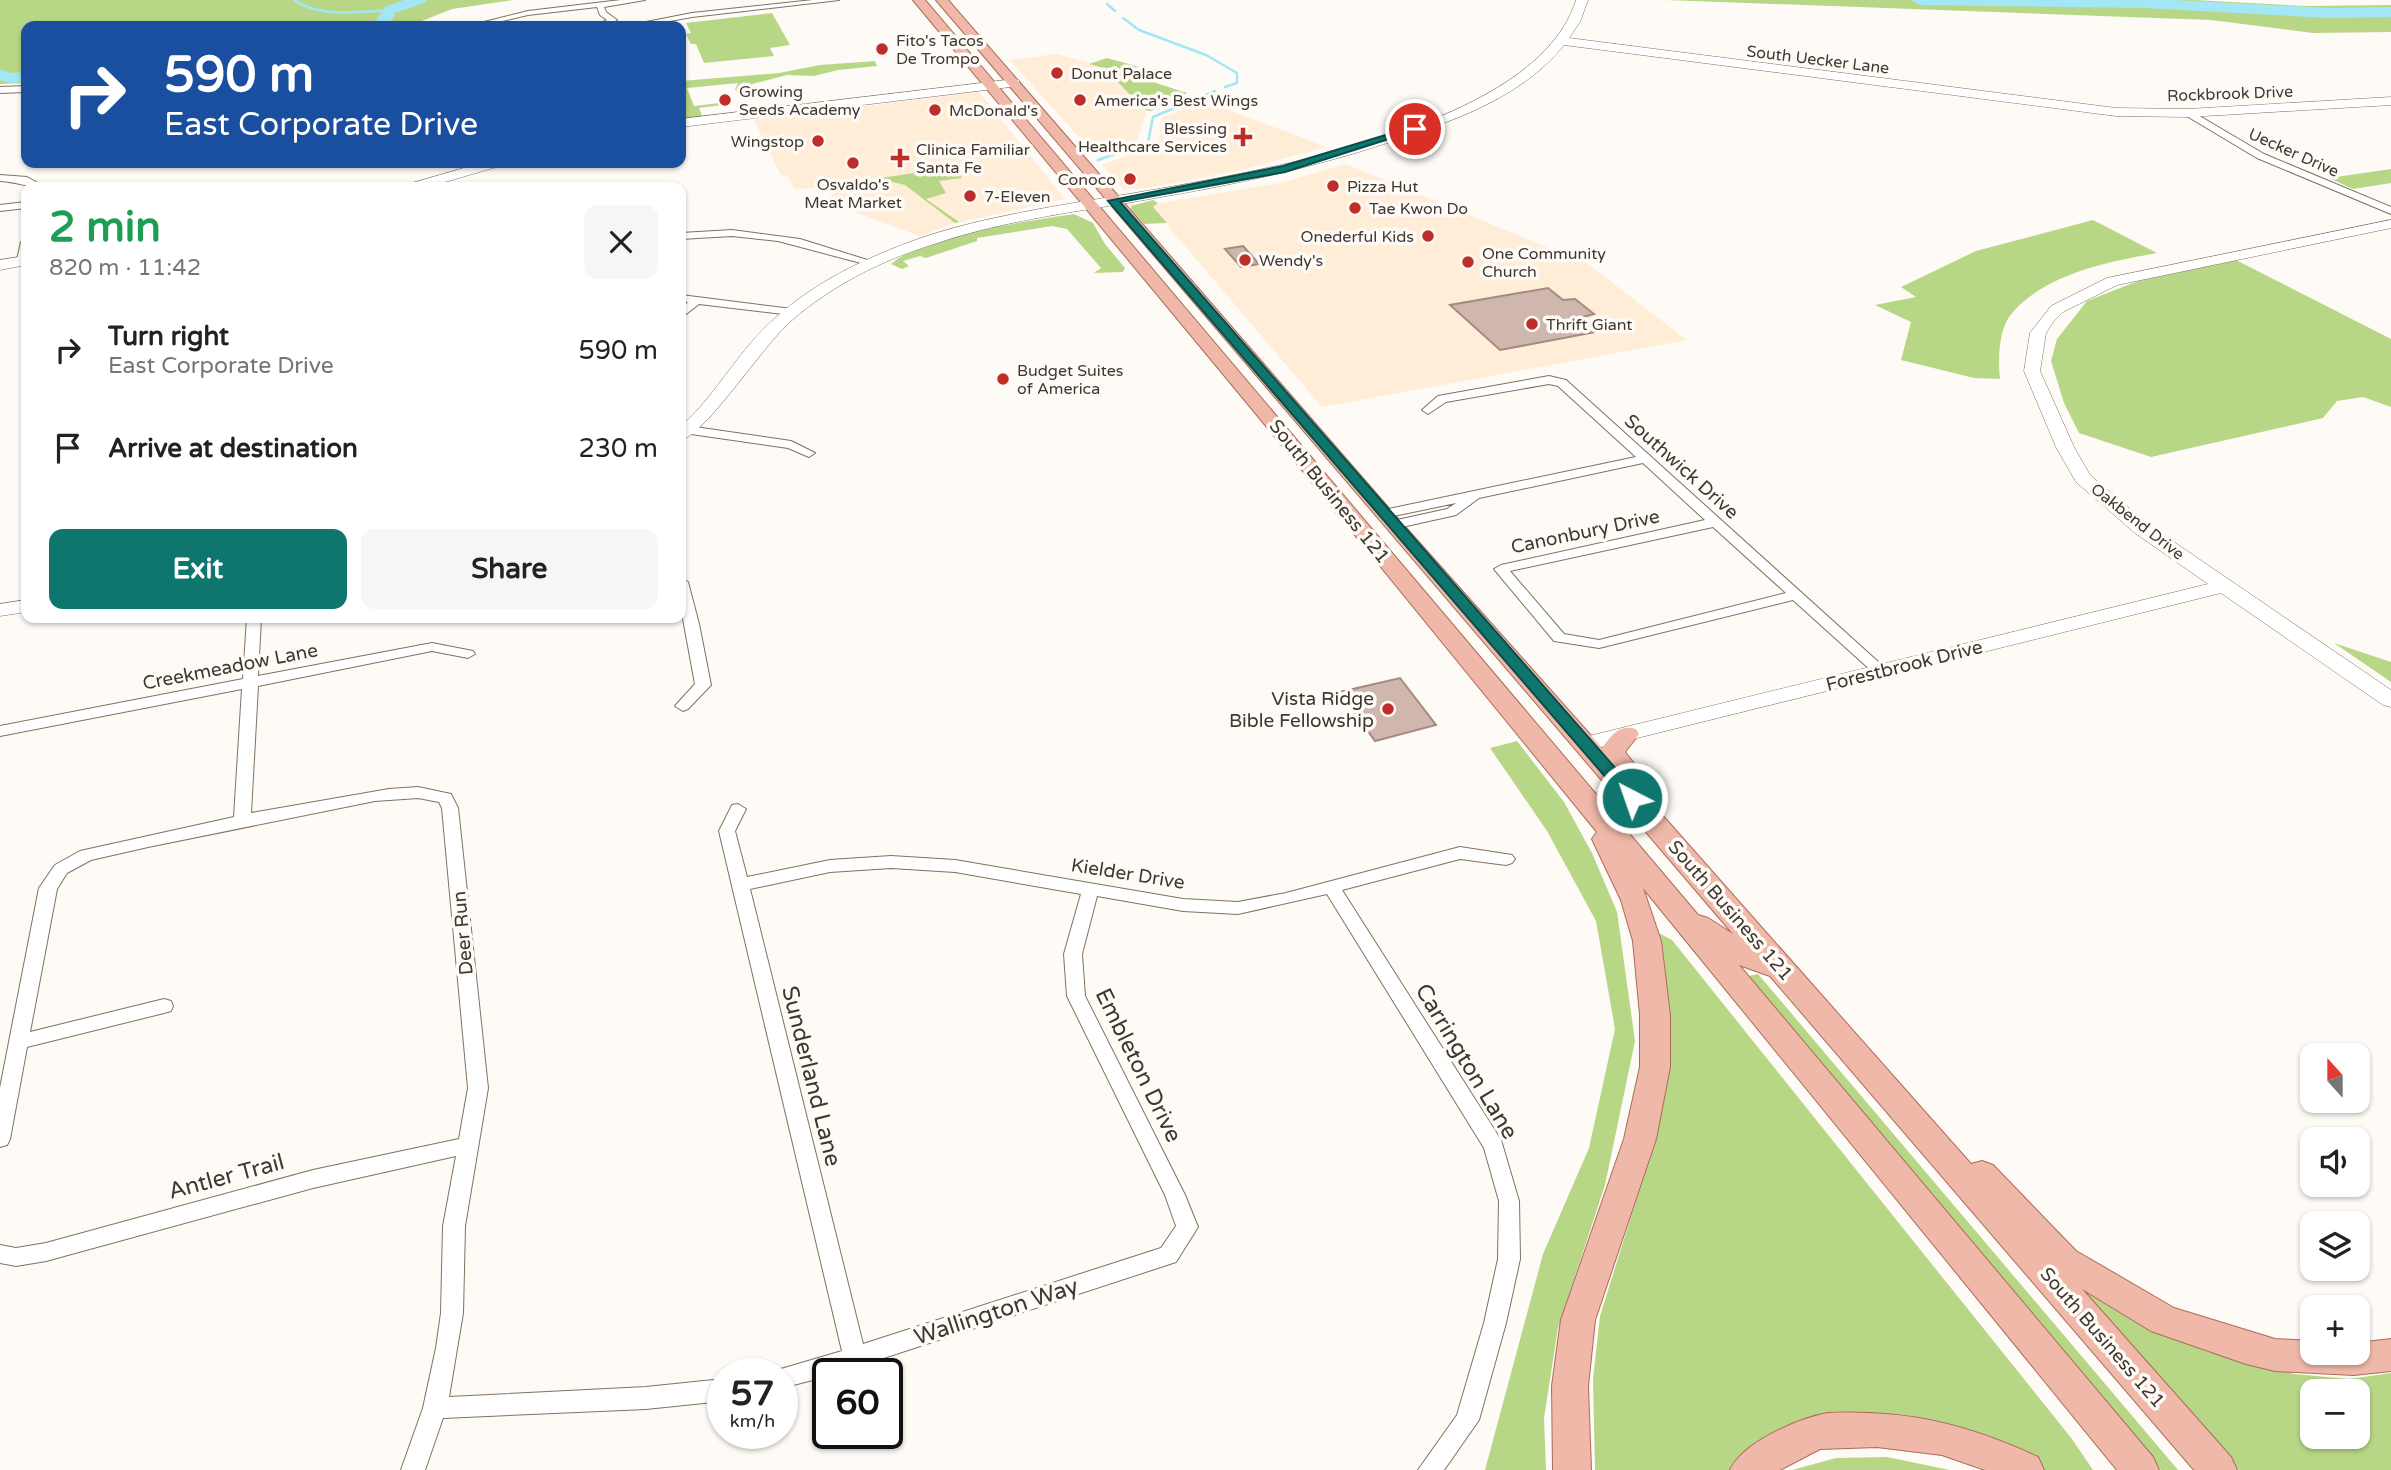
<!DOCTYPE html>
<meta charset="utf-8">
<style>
:root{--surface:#fff;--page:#f6f6f6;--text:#222;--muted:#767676;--accent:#0f766e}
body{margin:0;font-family:"Varela Round",sans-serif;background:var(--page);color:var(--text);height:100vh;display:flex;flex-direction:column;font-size:26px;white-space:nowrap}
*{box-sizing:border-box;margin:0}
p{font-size:23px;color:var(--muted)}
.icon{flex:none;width:38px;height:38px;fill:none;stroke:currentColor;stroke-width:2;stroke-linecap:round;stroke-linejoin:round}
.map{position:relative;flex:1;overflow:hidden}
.details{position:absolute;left:21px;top:182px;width:665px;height:441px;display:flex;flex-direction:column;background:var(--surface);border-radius:14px;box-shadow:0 2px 5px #0004}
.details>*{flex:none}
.hud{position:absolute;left:21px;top:21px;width:665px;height:147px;border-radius:14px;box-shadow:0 2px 5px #0004;background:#1a4fa0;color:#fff;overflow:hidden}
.needle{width:46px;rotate:339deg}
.buttons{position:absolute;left:2300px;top:1043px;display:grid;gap:14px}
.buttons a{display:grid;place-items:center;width:70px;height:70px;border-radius:14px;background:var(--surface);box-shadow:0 2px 5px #0004;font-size:35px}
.speed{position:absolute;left:707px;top:1358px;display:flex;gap:14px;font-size:35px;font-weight:700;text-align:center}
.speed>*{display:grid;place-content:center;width:91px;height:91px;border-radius:50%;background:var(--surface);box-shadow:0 2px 5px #0004;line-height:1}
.speed small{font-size:18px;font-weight:400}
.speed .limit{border:4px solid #111;border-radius:10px;background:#fff;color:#111}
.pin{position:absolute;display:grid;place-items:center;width:60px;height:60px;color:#fff;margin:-30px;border:4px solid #fff;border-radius:50%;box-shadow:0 2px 7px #0007}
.me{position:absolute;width:77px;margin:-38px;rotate:319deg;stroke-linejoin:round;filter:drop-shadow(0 0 5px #0008)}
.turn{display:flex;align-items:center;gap:24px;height:147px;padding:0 28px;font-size:32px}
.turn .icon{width:91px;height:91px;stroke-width:2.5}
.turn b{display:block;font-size:49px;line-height:60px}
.round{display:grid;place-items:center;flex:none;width:74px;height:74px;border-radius:14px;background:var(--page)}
.summary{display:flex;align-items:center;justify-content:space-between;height:119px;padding:0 28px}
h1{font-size:42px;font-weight:800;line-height:52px;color:#1e9e55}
.primary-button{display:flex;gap:14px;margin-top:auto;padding:14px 28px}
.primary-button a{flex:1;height:80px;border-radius:14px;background:var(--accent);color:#fff;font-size:28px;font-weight:800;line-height:80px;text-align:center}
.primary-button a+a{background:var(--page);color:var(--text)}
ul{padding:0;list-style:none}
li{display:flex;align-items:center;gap:21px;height:98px;padding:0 28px}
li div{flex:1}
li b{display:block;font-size:26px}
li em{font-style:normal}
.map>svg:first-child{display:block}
.built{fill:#ffedd8}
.green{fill:#b8d786;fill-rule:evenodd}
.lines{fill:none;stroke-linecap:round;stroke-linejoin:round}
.stream{stroke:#a3e7f6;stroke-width:2.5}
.river{fill:#a3e7f6;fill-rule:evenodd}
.building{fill:#d0b7ad;stroke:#a38b81;stroke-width:2}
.street-casing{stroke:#807260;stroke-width:2}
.secondary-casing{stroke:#807260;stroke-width:1}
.primary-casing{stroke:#ab6c5a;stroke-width:2}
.street{fill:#fff;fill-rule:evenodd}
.secondary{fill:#fff;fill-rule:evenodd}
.primary{fill:#efb8a9;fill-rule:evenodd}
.route{fill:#0f766e;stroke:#0a4d48;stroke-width:2}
.poi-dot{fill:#bc2e27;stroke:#fefaf6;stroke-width:2.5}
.labels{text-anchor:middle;stroke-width:7;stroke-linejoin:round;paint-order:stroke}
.far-poi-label{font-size:16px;fill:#3f3830;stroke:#fefaf6;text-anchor:start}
.far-street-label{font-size:16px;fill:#3f3830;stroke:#fefaf6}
.street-label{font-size:19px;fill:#3f3830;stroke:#fefaf6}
.poi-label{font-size:19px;fill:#3f3830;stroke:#fefaf6;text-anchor:end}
.near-street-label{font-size:23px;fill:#3f3830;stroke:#fefaf6}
</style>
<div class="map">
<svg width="2391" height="1470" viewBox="0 0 2391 1470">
<rect width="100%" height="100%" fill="#fefaf6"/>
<path class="built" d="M1056,54L1104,67L1147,111L1136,142L1094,154L1010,60Z
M979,92L1065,199L955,223L920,236L838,206L829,192L817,188L794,189L788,176L781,175L754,120Z
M1208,102L1327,147L1241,170L1146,188L1123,189L1102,165L1158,144L1162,117Z
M1346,164L1588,264L1687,340L1322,407L1150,205L1284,182Z"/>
<path class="green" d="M0,0H513L452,9L409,26H26V83L0,84Z
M1666,0H2195L2307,6L2391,5V32L2313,33L2211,20Z
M772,13L790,45L770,48L774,56L704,63L696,44H691L686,34L691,33L686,23Z
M1107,58L1136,66L1153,82L1187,93L1151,111L1145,110L1104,68L1089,64Z
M875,61L877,66L838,70L814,76L787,75L752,84L760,95L753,100L740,98L735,89L738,83L687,88L694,106L728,102L730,104L699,108L703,118L681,122V81L779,73L820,65Z
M955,167L962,178L939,181L946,193L926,199L959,222L955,223L905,185L893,182L860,181Z
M2391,169V183L2353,189L2329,178Z
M1153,200L1158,203L1153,207L1167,223L1144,224L1131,209V206Z
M1074,214L1093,223L1105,244L1125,268L1123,272L1094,273L1101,268L1067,229L1052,226L977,238V241L926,258L920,256L903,261L909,266L902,269L891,264C924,235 1029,221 1074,214Z
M2093,220L2157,253C2108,262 2048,273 2013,312C1998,328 1998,359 2000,379L1974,378L1901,360L1911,322L1875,305L1916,297L1901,287L1976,251Z
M2236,260L2391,339V407L2363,397L2337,401L2323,418L2151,457L2079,433L2064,403L2051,361L2057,339L2087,301L2138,281Z
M2334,643L2391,662V682Z
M1517,741L1564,802L1592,853L1617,912L1635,1041L1605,1185L1558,1328L1544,1418L1546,1470H1485L1543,1254L1589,1148L1615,1029L1596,921L1547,831L1490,748Z
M1649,928L1672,940L2072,1439L2093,1470H2017L1894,1426L1743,1458L1729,1470H1595L1593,1379L1600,1316L1658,1130L1665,1085Z
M1758,974L2178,1470H2161L1748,976Z
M2075,1280L2131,1315L2205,1351L2295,1374L2349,1379L2391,1373V1470H2239ZM2312,1391H2357V1437H2312Z
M1887,1457L1950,1470H1792L1836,1458Z"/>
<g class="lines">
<path class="stream" d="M294,0C319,18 361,12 390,10
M1107,4L1115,11
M1123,18L1139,30L1206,55L1237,73V83L1225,87
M1098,160L1148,142L1153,117L1215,91"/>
<path class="river" d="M404,0H427L424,3L395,13L389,26H372L385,7Z
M1911,0H2174L2329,8L2391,7V17L2329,18L2144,8L1919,5Z
M0,69L11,73L26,72V82L9,83L0,80Z"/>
</g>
<path class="building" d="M1243,246L1259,264L1241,267L1225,249Z
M1548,288L1563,300L1575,299L1594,314L1583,317L1601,331L1500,350L1450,305Z
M1400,678L1436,725L1375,741L1340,692Z"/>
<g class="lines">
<g class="street-casing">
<path id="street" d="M621,0H645L604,7L606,12L617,20L606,26H596L607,20L600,15L597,7L528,15L481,26H468L528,11Z
M813,0H839L692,17L642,26H626L692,13Z
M26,86V92L0,93V87Z
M2185,111H2191L2264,154L2391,207V214L2257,158L2185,115Z
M0,175L27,177L45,187C31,188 17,182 0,181Z
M26,202V208L0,211V205Z
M732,230L800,239L877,263L872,266L778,241L732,236L681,239V233Z
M26,239L25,262L16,264L21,242Z
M681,295L792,309L798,312L792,315L699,304L681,318V309L688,302L681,301Z
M1549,376L1566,380L1885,668L1888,671L1885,674H1875L1793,600L1599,648L1554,641L1494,569L1501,565L1705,520L1643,463L1479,498L1456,515L1393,529L1388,528V522L1447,509L1456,503L1384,518L1379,517V511L1636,457L1558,386L1549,384L1446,402L1428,414L1422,410L1438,396ZM1713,527L1786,593L1599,640L1564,634L1510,571Z
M688,426L791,441L815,453L809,457L788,448L684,433V427Z
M681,578L688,582L699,624L711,685L688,709L683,711L675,706L695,684L681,608Z
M247,618H261L258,676L432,643L473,651L475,654L468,658L432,651L258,686L251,813L389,789L418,787L451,794L458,808L488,1088L465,1226L463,1313L449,1397L646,1387L723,1379V1401L646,1409L443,1418L425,1470H401L423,1408L436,1348L441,1313L443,1226L456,1156L313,1188L46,1261L16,1266L0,1263V1245L16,1248L46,1243L313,1170L459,1139L468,1088L442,808L439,802L418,798L375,801L148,847L91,860L67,873L57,889L30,1032L164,999L171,1001L173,1006L171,1011L164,1013L27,1047L10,1139L7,1145L0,1147V1088L39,888L55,865L80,851L234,817L242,689L0,736V726L243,679Z
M738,804L746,809L735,831L747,877L830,860L891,856L955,860L1183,899L1238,902L1286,893L1460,847L1512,855L1515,859L1512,863L1506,865L1460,859L1342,890L1501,1140L1519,1201L1520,1259L1506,1323L1479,1420L1444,1470H1418L1457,1415L1484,1323L1498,1259L1499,1201L1484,1148L1327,894L1238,914L1183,911L1097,896L1082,954L1085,996L1185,1195L1198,1227L1176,1262L835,1374H828V1376L782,1388V1374H773L774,1371L842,1351L719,831L732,805ZM891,868L955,872L1081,894L1064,954L1067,996L1165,1195L1176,1226L1161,1248L863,1344L750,889L830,872Z"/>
</g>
<g class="secondary-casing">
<path id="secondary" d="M1576,0H1588L1580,22L1569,38L2116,108L2188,109L2391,97V105L2188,117L2116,116L1564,45C1529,89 1474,113 1422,131C1337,162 1249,182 1161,197C1085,211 1007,219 934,244C882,260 831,286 791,321C764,344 705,435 681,440V426C708,403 726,372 749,345C785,302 835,272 887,251C931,232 977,221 1024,212C1158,185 1530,150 1576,0Z
M1015,79L1019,80V86L681,127V119Z
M481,163H502L500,166L428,187H407L409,184Z
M2391,220V228L2117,285L2063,312L2054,321L2046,333L2040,371L2074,447L2090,475L2149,525L2391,690V707L2383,705L2221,593L1585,751L1577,749L1574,744L1577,739L1585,737L2208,584L2135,533L2076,482L2056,447L2024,371L2030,333L2051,306L2107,278Z
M26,256V265L0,270V260Z
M26,600V612L0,616V604Z"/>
</g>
<g class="primary-casing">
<path id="primary" d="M913,0H925L1698,915L1708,918L1733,934L936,0H948L1400,521L1602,748C1612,735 1619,724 1636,729L1639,734L1625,752L1643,775L1639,781L1633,782L1971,1164L1982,1161L1993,1165L2076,1251L2174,1308L2275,1339L2312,1341V1353H2357V1343L2391,1339V1371L2354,1375L2275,1371L2246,1364L2151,1331L2082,1289L2231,1457L2237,1470H2194L1770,976L1739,965L2153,1457L2159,1470H2117L1643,888L1661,941L1670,1015V1067L1656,1139L1595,1320L1588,1386L1591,1470H1553L1552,1386L1561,1320L1624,1139L1640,1067V1015L1633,941L1621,900L1592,839L1597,832L1257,415Z
M1828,1413C1908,1410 1967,1424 2038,1457L2044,1470H1985L1942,1455L1877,1447L1820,1449L1780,1470H1730C1743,1442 1799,1418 1828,1413Z"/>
</g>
<use href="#street" class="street"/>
<use href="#secondary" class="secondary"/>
<use href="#primary" class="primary"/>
</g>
<path class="route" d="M1412,127L1420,129L1285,172L1120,202L1638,794L1641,798L1638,802H1627L1108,201L1283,166Z"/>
<g class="poi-dot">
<circle cx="882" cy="49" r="7"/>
<circle cx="1057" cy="73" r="7"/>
<circle cx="725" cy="100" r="7"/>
<circle cx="1080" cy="100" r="7"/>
<circle cx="935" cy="110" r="7"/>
<path d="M1239.5 126.5h7v7h7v7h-7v7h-7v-7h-7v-7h7z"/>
<circle cx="818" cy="141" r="7"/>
<path d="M896.5 147.5h7v7h7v7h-7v7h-7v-7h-7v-7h7z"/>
<circle cx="853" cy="163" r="7"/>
<circle cx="1130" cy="179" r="7"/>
<circle cx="1333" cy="186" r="7"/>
<circle cx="970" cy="196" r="7"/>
<circle cx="1355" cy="208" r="7"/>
<circle cx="1428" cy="236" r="7"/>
<circle cx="1245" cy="260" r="7"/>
<circle cx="1468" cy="262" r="7"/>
<circle cx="1532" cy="324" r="7"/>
<circle cx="1003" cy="379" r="7"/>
<circle cx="1388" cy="709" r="7"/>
</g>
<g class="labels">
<g class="far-poi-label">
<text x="896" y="46">Fito's Tacos<tspan x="896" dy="18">De Trompo</tspan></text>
<text x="1071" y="79">Donut Palace</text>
<text x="739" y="97">Growing<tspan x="739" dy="18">Seeds Academy</tspan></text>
<text x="1094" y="106">America's Best Wings</text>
<text x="949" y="116">McDonald's</text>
<text x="1227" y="134" text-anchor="end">Blessing<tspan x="1227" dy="18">Healthcare Services</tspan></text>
<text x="804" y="147" text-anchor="end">Wingstop</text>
<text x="916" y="155">Clinica Familiar<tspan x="916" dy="18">Santa Fe</tspan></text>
<text x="1116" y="185" text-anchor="end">Conoco</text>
<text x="853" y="190" text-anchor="middle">Osvaldo's<tspan x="853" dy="18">Meat Market</tspan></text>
<text x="1347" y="192">Pizza Hut</text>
<text x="984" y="202">7-Eleven</text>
<text x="1369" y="214">Tae Kwon Do</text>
<text x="1414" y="242" text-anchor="end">Onederful Kids</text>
<text x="1482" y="259">One Community<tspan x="1482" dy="18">Church</tspan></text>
<text x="1259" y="266">Wendy's</text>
<text x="1546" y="330">Thrift Giant</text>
<text x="1017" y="376">Budget Suites<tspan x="1017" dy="18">of America</tspan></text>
</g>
<g class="far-street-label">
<text transform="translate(1818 59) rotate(7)" y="6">South Uecker Lane</text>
<text transform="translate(2230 93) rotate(-2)" y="6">Rockbrook Drive</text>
<text transform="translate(2294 152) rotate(24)" y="6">Uecker Drive</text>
<text transform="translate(2138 521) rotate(38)" y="6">Oakbend Drive</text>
</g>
<g class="street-label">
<text transform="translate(1682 466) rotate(42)" y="7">Southwick Drive</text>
<text transform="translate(1330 491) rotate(51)" y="7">South Business 121</text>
<text transform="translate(1585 531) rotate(-12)" y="7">Canonbury Drive</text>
<text transform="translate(1904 665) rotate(-14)" y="7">Forestbrook Drive</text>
<text transform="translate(230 666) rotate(-11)" y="7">Creekmeadow Lane</text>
<text transform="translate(1128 873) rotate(9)" y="7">Kielder Drive</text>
<text transform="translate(1731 910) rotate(49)" y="7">South Business 121</text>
<text transform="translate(462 933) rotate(-95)" y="7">Deer Run</text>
<text transform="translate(2103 1337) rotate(49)" y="7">South Business 121</text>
</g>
<g class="poi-label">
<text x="1374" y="705">Vista Ridge<tspan x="1374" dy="22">Bible Fellowship</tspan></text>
</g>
<g class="near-street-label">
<text transform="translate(1467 1061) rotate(59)" y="8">Carrington Lane</text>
<text transform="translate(1139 1065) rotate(64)" y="8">Embleton Drive</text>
<text transform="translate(812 1076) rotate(76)" y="8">Sunderland Lane</text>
<text transform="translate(226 1176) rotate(-15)" y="8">Antler Trail</text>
<text transform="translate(996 1311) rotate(-18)" y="8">Wallington Way</text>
</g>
</g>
</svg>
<div class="buttons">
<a><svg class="needle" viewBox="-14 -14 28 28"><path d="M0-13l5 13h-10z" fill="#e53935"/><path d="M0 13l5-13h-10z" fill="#767676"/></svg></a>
<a><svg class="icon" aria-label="sound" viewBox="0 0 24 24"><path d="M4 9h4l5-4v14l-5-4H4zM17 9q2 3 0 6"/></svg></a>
<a><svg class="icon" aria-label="layers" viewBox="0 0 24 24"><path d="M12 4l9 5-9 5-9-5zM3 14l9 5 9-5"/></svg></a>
<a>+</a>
<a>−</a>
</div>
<div class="speed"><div>57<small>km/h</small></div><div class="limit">60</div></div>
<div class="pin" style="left:1415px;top:129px;background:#d93025"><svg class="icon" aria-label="arrive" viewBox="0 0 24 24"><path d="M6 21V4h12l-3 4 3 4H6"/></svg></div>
<svg class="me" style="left:1632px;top:798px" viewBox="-20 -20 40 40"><circle r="17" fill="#0f766e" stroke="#fff" stroke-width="3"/><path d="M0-11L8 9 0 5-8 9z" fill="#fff"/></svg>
<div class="hud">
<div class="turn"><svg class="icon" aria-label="right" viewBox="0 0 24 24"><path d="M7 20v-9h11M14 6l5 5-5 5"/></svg><div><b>590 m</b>East Corporate Drive</div></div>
</div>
<section class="details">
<div class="summary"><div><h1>2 min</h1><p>820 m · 11:42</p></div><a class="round"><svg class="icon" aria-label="close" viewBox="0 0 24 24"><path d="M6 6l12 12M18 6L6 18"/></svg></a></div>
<ul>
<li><svg class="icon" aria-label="right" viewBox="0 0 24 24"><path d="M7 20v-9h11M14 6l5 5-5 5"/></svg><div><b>Turn right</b><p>East Corporate Drive</p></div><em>590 m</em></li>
<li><svg class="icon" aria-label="arrive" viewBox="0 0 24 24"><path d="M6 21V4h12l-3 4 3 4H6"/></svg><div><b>Arrive at destination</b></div><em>230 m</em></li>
</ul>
<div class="primary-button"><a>Exit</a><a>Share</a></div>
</section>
</div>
